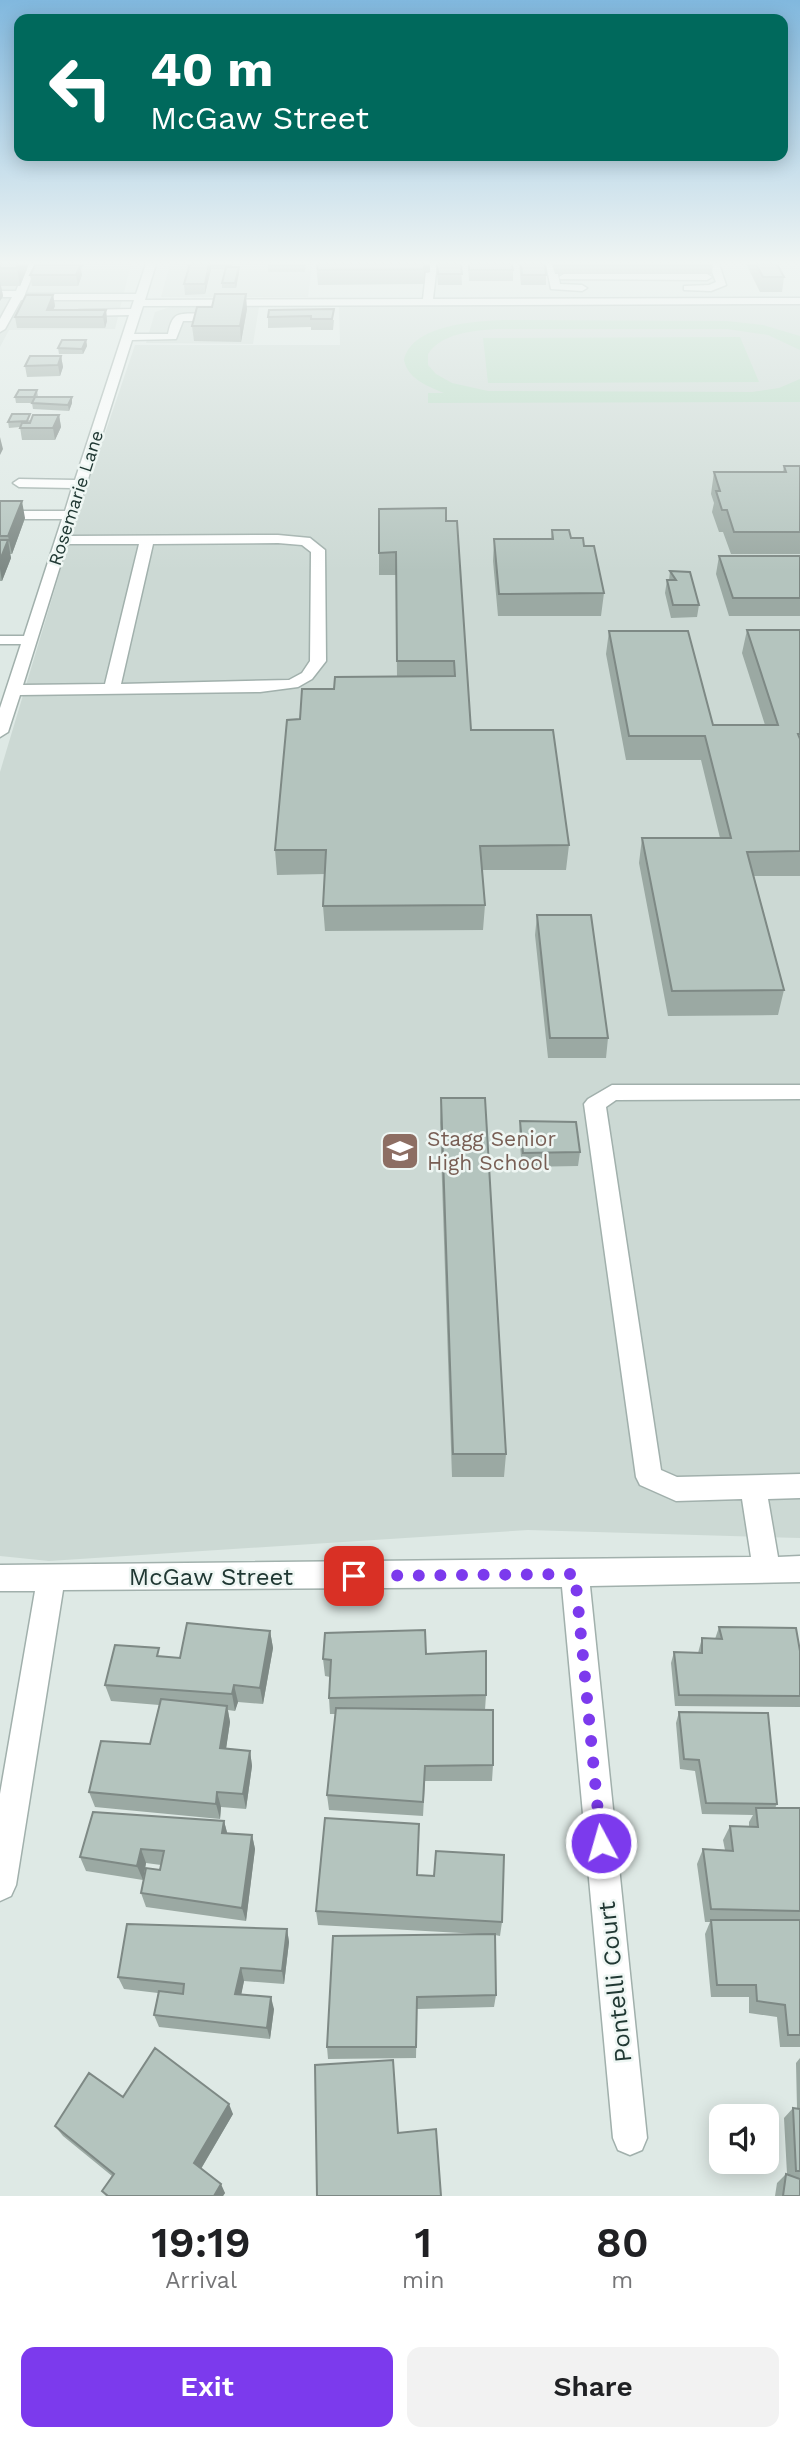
<!DOCTYPE html>
<style>
:root{--surface:#fff;--page:#f2f2f2;--text:#202124;--muted:#757577;--accent:#7c3aed}
body{margin:0;font-family:"Work Sans",sans-serif;background:var(--page);color:var(--text);height:100vh;display:flex;flex-direction:column;font-size:26px;white-space:nowrap}
*{box-sizing:border-box;margin:0}
p{font-size:23px;color:var(--muted)}
.icon{flex:none;width:38px;height:38px;fill:none;stroke:currentColor;stroke-width:2;stroke-linecap:round;stroke-linejoin:round}
.map{position:relative;height:2196px;overflow:hidden}
.details{display:flex;flex-direction:column;background:var(--surface);flex:1}
.details>*{flex:none}
.guide{position:absolute;left:14px;top:14px;width:774px;height:147px;border-radius:14px;box-shadow:0 4px 18px #0003;background:#00695c;color:#fff;overflow:hidden}
.tools{position:absolute;left:709px;top:2104px;display:grid;gap:14px}
.tools a{display:grid;place-items:center;width:70px;height:70px;border-radius:14px;background:var(--surface);box-shadow:0 4px 18px #0003;font-size:35px}
.pin{position:absolute;display:grid;place-items:center;width:60px;height:60px;color:#fff;margin:-30px;border-radius:14px;box-shadow:0 4px 10px #0006}
.me{position:absolute;width:77px;margin:-38px;rotate:354deg;stroke-linejoin:round;filter:drop-shadow(0 0 5px #0008)}
.turn{display:flex;align-items:center;gap:24px;height:147px;padding:0 21px;font-size:32px}
.turn .icon{width:91px;height:91px;stroke-width:2.5}
.turn b{display:block;font-size:49px;line-height:60px}
.eta{display:flex;justify-content:space-evenly;align-items:center;height:119px;text-align:center}
.eta b{font-size:42px;font-weight:600;line-height:49px}
.cta{display:flex;gap:14px;margin-top:auto;padding:14px 21px}
.cta a{flex:1;height:80px;border-radius:14px;background:var(--accent);color:#fff;font-size:28px;font-weight:600;line-height:80px;text-align:center}
.cta a+a{background:var(--page);color:var(--text)}
.map>svg:first-child{display:block}
.built{fill:#ccd9d4}
.green{fill:#b7dac3}
.lines{fill:none;stroke-linecap:round;stroke-linejoin:round}
.minor-casing{stroke:#a1b0ac;stroke-width:3}
.minor{fill:#fff;fill-rule:evenodd}
.wall{fill:#9ba9a3}
.shaded-wall{fill:#7e8985}
.building{fill:#b4c4be;stroke:#7e8985;stroke-width:2}
.route{stroke:#7c3aed;stroke-width:12;stroke-dasharray:0 21.6}
.labels{text-anchor:middle;stroke-width:5;stroke-linejoin:round;paint-order:stroke}
.far-street-label{font-size:18px;fill:#203833;stroke:#eef6f3}
.education-label{font-size:21px;fill:#785e54;stroke:#eef6f3;text-anchor:start}
.near-street-label{font-size:24px;fill:#203833;stroke:#eef6f3}
</style>
<div class="map">
<svg width="800" height="2196" viewBox="0 0 800 2196">
<rect width="100%" height="100%" fill="#dee9e5"/>
<path class="built" d="M0,264H131L115,329L9,330L0,347Z
M170,264H312L308,297H161Z
M800,303V1538L528,1530L49,1561L0,1556V772L74,525L135,345H340L339,306Z
M170,307H259L253,344L146,343L155,312Z"/>
<path class="green" d="M506,320L727,321L763,325L800,336V350L768,335L727,329H495C472,331 442,333 428,354V365L436,374L452,383L488,391L752,392L779,388L800,379V402L428,403V393H444C427,386 408,379 404,360C412,324 477,321 506,320Z
M740,337L759,382L488,383L483,338Z"/>
<g class="lines">
<g class="minor-casing">
<path id="minor" d="M27,264H37L25,294H136L146,264H156L145,300L423,299L427,264H437L433,299L800,298V304L143,306L134,334H168C169,329 171,320 175,317C181,311 209,314 215,318L210,321H183L176,339L132,340L70,536L278,535L310,538L325,550L326,661L312,679L298,687L260,692L20,695L8,732L0,737V708L21,644H0V636H24L62,519H0V511H65L72,488L19,487L13,483L19,479L75,480L129,315L79,316L74,313L79,310L131,309L134,300H21L5,329L0,332V319L12,297H0V291H16ZM278,543L302,545L311,552L310,661L302,673L289,680L121,684L153,544ZM67,544H139L105,684L23,685Z
M546,264H556L560,284L582,285L587,288L582,291L551,289Z
M709,264H719L726,285L711,291L684,290V286L709,285L716,282Z
M564,274H707L712,277L707,280L560,279L559,277Z
M612,1085H800V1099L616,1100L606,1107L661,1470L677,1477L800,1474V1498L768,1499L778,1557L800,1556V1582L590,1586L647,2138L642,2150L630,2155L618,2150L613,2138L562,1587L63,1590L16,1885L11,1896L0,1901V1794L35,1591H0V1565L751,1557L742,1499L676,1501L640,1485L636,1477L584,1104L588,1099Z"/>
</g>
<use href="#minor" class="minor"/>
</g>
<path class="wall" d="M0,264H29L20,286H1L3,296L0,301Z
M42,264H84L81,270L82,275L78,286H32L30,275L42,265Z
M187,264H233L232,267L239,272L236,288H222V283L225,269H211L205,294L185,295L184,284L188,269Z
M268,264H306L305,272H268Z
M316,264H430V272L425,273L424,284L318,285Z
M436,264H461L462,285H438Z
M468,264L513,270V281H469Z
M519,264H545L546,275V285H521Z
M552,264H713L712,274H555Z
M746,264H777L784,277L782,292H760Z
M53,295L55,306L53,310H106L107,321L105,328H17L15,317Z
M247,309L241,342L194,341L192,326Z
M269,310L334,320L333,330H311V327L268,328V317Z
M86,340L87,346L83,354H59L58,348Z
M61,356L63,367L60,376L27,377L25,366Z
M37,390L38,397H72V403L69,411L33,409L32,403H16L15,397Z
M59,415L61,427L55,440H22L20,427L9,428L8,422L31,420Z
M784,466H800V554H731L723,532H719L712,512L714,503L711,494L714,472H783Z
M0,501L25,518L12,554H10L11,558L2,581H0Z
M379,509L446,521L471,730L569,845L566,870H482L485,905L483,930L325,931L323,906L325,874L277,875L275,850L300,719L334,689L397,677L396,575H379Z
M552,530L584,546L604,593L601,616H498L493,561L494,539H551Z
M719,556H800V616H729L716,574Z
M670,571L699,605L697,617L671,618L665,593L667,580H669Z
M747,630H800V876H754L784,990L778,1015L668,1016L639,863L642,838H720L701,760H626L606,654L609,631L713,725H765L742,653Z
M537,915L608,1038L606,1058H548L535,935Z
M441,1098L506,1454L504,1477H452L440,1123Z
M520,1121L580,1152L578,1166L522,1167L519,1135Z
M719,1627L800,1651V1707L675,1706L671,1663L674,1652L698,1653L702,1638L715,1639Z
M270,1631L273,1648L263,1704L238,1702L235,1711L228,1710L230,1722L226,1748L250,1751L252,1766L246,1809L221,1807L220,1819L95,1807L89,1792L150,1744L159,1705L111,1701L105,1685L162,1656L180,1658Z
M426,1654L486,1695L485,1710L493,1765L492,1781H425L423,1816L329,1810L327,1795L336,1714H330L329,1698L330,1677L325,1676L323,1659Z
M679,1712L777,1804L775,1808H800V2047H780L777,2017L749,2013V1997H711L705,1934L710,1922H705L697,1864L703,1849L725,1850L723,1840L730,1826L749,1827V1822L753,1815L702,1814L695,1771L680,1769L676,1723Z
M224,1821L227,1833L252,1835L255,1849L246,1921L146,1907L141,1893L160,1870L161,1865L146,1863L143,1880L86,1871L80,1857Z
M417,1875L502,1922L500,1936L495,1935L496,1995L494,2007L417,2009L416,2058L328,2059L327,2047L479,1934L318,1925L316,1911Z
M287,1929L289,1942L284,1984L244,1981L241,1994L274,2009L270,2039L159,2027L154,2015L158,1993L124,1989L118,1977Z
M800,2058V2196H775L777,2183L786,2174H787L784,2118L793,2108H797L796,2063Z
M123,2097L233,2114L201,2169L225,2193L223,2196H106L102,2191L112,2176L63,2136L55,2126Z"/>
<path class="shaded-wall" d="M18,264H29L20,286L17,268Z
M209,264H211V269L205,294V284Z
M408,264H430V272L425,273L424,284V269Z
M80,265L82,275L78,286L76,275Z
M239,267V272L236,288L235,283Z
M0,281L3,296L0,301Z
M246,294L247,309L241,342L240,326Z
M53,295L55,306L50,317L47,310Z
M106,310L107,321L105,328L103,317Z
M86,340L87,346L83,354L82,349Z
M61,356L63,367L60,376L58,365Z
M72,397V403L69,411L68,405Z
M59,415L61,427L55,440L53,428Z
M0,437L3,449L0,455Z
M22,501L25,518L12,554L8,536Z
M8,540L11,558L2,581L0,569V560Z
M270,1631L273,1648L263,1704L260,1688Z
M234,1685L238,1702L235,1711L232,1694Z
M227,1706L230,1722L224,1763L220,1748Z
M250,1751L252,1766L246,1809L243,1794Z
M217,1792L221,1807L220,1819L216,1804Z
M224,1821L228,1836L222,1833Z
M252,1835L255,1849L246,1921L242,1908Z
M141,1849L146,1863L143,1880L137,1866Z
M287,1929L289,1942L284,1984L282,1971Z
M241,1968L244,1981L239,2006L235,1994Z
M271,1997L274,2009L270,2039L267,2028Z
M229,2104L233,2114L199,2172L194,2163Z
M221,2184L225,2193L223,2196H214Z"/>
<path class="building" d="M0,264H18L17,268H0Z
M190,264H209L205,284H184Z
M317,264H425L424,269L318,270Z
M437,264H461L462,274H438Z
M469,264H512L513,270H469Z
M521,264H545L546,275H522Z
M756,264H777L784,277H763Z
M35,265H80L76,275H30Z
M226,267H239L235,283H222Z
M215,294H246L240,326H192L197,307H212Z
M26,295H53L47,310H106L103,317H15Z
M334,309L332,319H311V316L268,317L269,310Z
M62,340H86L82,349L58,348Z
M30,356H61L58,365L25,366Z
M19,390H37L34,397H15Z
M35,397H72L68,405L32,403Z
M12,414H30L27,421L8,422Z
M33,415H59L53,428H20L22,423H30Z
M784,466H800V532H734L727,510H722L716,491H720L714,472H786Z
M0,501H22L8,536H0Z
M446,508V521H457L471,730H553L569,845L480,846L485,905L323,906L326,850H275L287,720L300,719L302,689H334L335,677L455,676L454,661H397L396,552L379,553V509Z
M552,530H569L571,538H583L584,546H594L604,593L499,594L494,539H553Z
M0,540H8L0,560Z
M719,556H800V598H733Z
M670,571L690,572L699,605H673L667,580H676Z
M747,630H800V734H798L800,739V851L747,852L784,990L672,991L642,838H731L705,736H629L609,631H688L713,725H778Z
M537,915H591L608,1038H550Z
M441,1098H485L506,1454H453Z
M520,1121L576,1122L580,1152L523,1153Z
M187,1623L270,1631L260,1688L234,1685L232,1694L105,1685L115,1645L159,1648L157,1656L180,1658Z
M719,1627L796,1628L800,1651V1696L679,1695L674,1652L702,1653V1638L722,1639Z
M425,1630L426,1654L486,1651V1695L329,1698L331,1660L323,1659L325,1633Z
M161,1699L227,1706L220,1748L250,1751L243,1794L217,1792L216,1804L89,1792L101,1741L150,1744Z
M336,1708L493,1710V1765L425,1766L423,1802L327,1795Z
M679,1712L768,1713L777,1804L706,1803L699,1760L684,1759Z
M756,1808H800V1911L711,1909L703,1849L733,1851L730,1826L758,1827Z
M93,1812L224,1821L222,1833L252,1835L242,1908L141,1893L146,1868L160,1870L164,1851L141,1849L137,1866L80,1857Z
M325,1818L419,1824L417,1875L434,1876L436,1851L504,1855L502,1922L316,1911Z
M711,1920H800V2035H788L785,2005L757,2001L756,1985H717Z
M127,1924L287,1929L282,1971L241,1968L235,1994L271,1997L267,2028L154,2015L159,1991L183,1994L184,1984L118,1977Z
M495,1934L496,1995L417,1997L416,2047H327L333,1936Z
M155,2048L229,2104L194,2163L221,2184L214,2196H108L102,2191L114,2174L55,2126L89,2073L123,2097Z
M393,2060L398,2133L436,2129L441,2196H317L315,2065Z
M793,2108L800,2109V2171H796Z
M786,2174L800,2179V2196H783Z"/>
<linearGradient id="sky" x2="0" y2="1"><stop stop-color="#81b8de"/><stop offset="0.46" stop-color="#f0f5f3"/><stop offset="1" stop-color="#f0f5f3" stop-opacity="0"/></linearGradient>
<rect width="800" height="571" fill="url(#sky)"/>
<g class="lines">
<path class="route" d="M354,1576L575,1574L601,1843"/>
</g>
<defs>
<g id="school-square" transform="scale(2.0125)"><rect x="-9" y="-9" width="18" height="18" rx="4" fill="#8d6e63" stroke="#eef6f3"/><path d="M0-5L7-2L0 1L-7-2ZM-4 1L0 2.5L4 1V4Q0 6-4 4Z" fill="#fff"/></g>
</defs>
<g fill-rule="evenodd">
<use href="#school-square" x="400" y="1151"/>
</g>
<g class="labels">
<g class="far-street-label">
<text transform="translate(76 498) rotate(-72)" y="6">Rosemarie Lane</text>
</g>
<g class="education-label">
<text x="427" y="1146">Stagg Senior<tspan x="427" dy="24">High School</tspan></text>
</g>
<g class="near-street-label">
<text x="211" y="1585">McGaw Street</text>
<text transform="translate(615 1982) rotate(-96)" y="8">Pontelli Court</text>
</g>
</g>
</svg>
<div class="tools">
<a><svg class="icon" aria-label="sound" viewBox="0 0 24 24"><path d="M4 9h4l5-4v14l-5-4H4zM17 9q2 3 0 6"/></svg></a>
</div>
<div class="pin" style="left:354px;top:1576px;background:#d93025"><svg class="icon" aria-label="arrive" viewBox="0 0 24 24"><path d="M6 21V4h12l-3 4 3 4H6"/></svg></div>
<svg class="me" style="left:601px;top:1843px" viewBox="-20 -20 40 40"><circle r="17" fill="#7c3aed" stroke="#fff" stroke-width="3"/><path d="M0-11L8 9 0 5-8 9z" fill="#fff"/></svg>
<div class="guide">
<div class="turn"><svg class="icon" aria-label="left" viewBox="0 0 24 24"><path d="M17 20v-9H6M10 6l-5 5 5 5"/></svg><div><b>40 m</b>McGaw Street</div></div>
</div>
</div>
<section class="details">
<div class="eta">
<div><b>19:19</b><p>Arrival</p></div>
<div><b>1</b><p>min</p></div>
<div><b>80</b><p>m</p></div>
</div>
<div class="cta"><a>Exit</a><a>Share</a></div>
</section>
